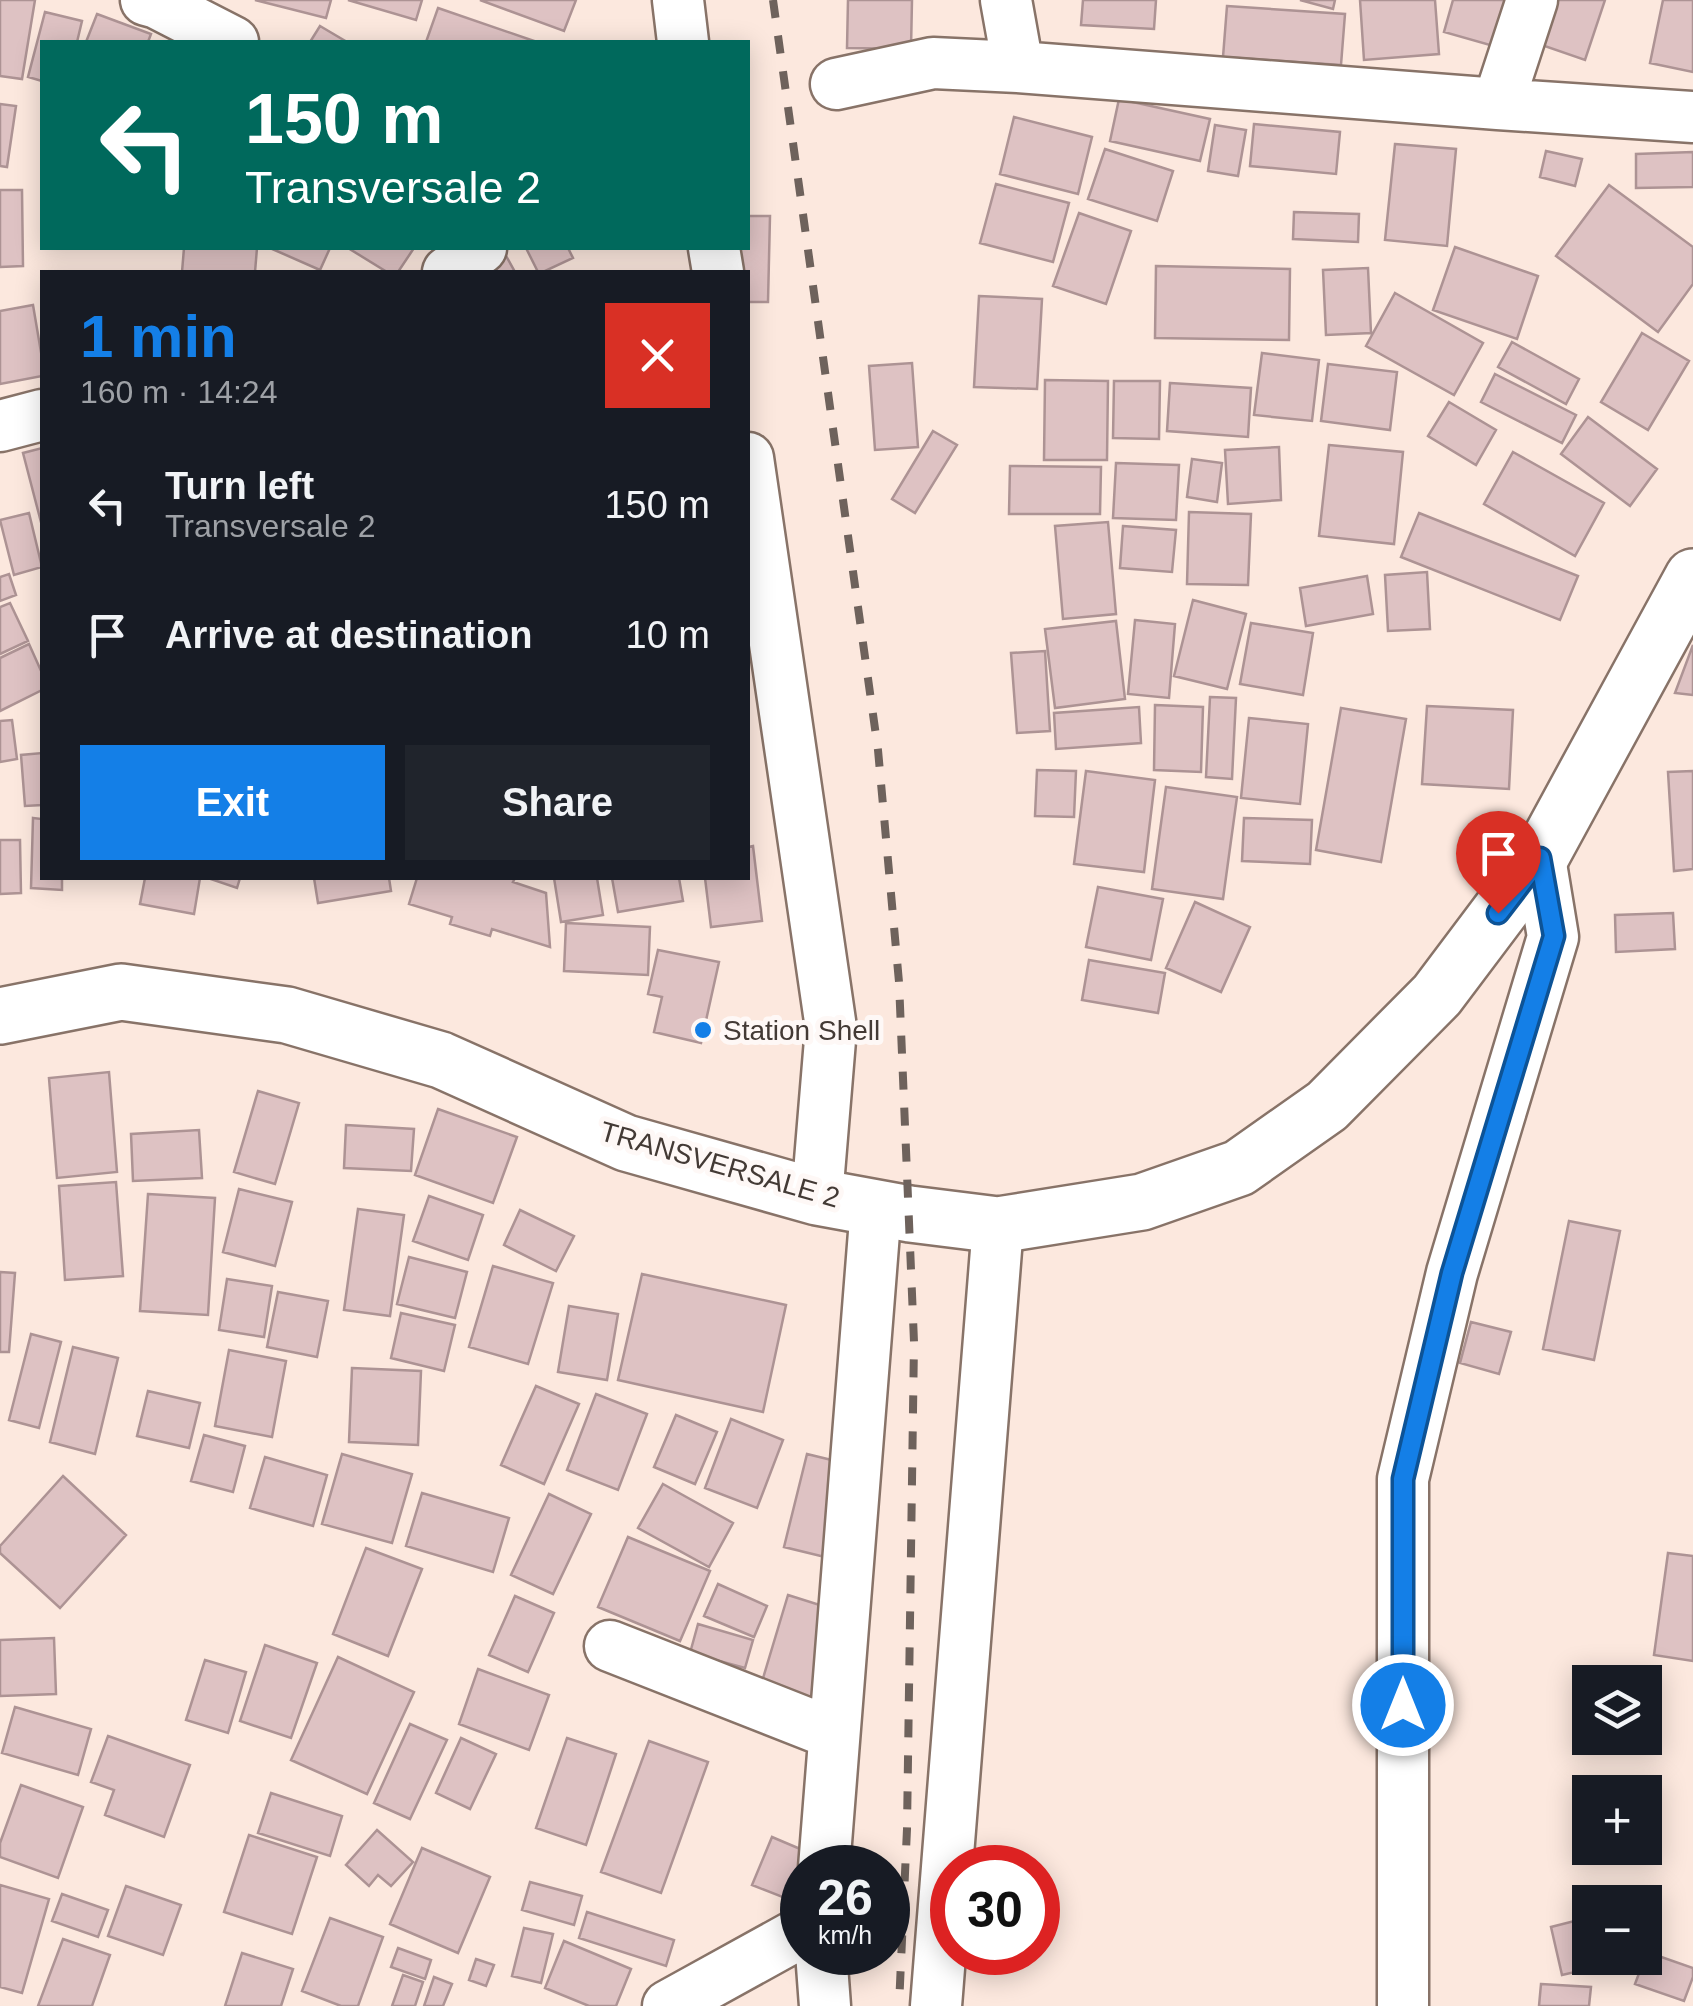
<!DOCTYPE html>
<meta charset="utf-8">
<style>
:root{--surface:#171b24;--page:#20242c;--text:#f1f3f6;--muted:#9ea1a6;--accent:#147fe7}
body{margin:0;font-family:Arial,sans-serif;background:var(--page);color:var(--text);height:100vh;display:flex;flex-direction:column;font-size:38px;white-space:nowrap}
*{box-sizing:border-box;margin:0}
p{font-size:32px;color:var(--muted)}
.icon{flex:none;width:55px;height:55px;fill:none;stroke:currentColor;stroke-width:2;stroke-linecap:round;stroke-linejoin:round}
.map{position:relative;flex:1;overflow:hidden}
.sheet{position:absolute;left:40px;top:270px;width:710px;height:610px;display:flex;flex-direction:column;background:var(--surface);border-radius:0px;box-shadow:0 5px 25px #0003}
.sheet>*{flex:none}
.banner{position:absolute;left:40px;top:40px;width:710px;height:210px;border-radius:0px;box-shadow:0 5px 25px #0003;background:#00695c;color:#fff;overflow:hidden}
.buttons{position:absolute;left:1572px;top:1665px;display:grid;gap:20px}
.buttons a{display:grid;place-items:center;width:90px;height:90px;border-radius:0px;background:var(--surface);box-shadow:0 5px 25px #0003;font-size:50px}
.speed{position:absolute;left:780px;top:1845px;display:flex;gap:20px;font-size:50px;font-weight:700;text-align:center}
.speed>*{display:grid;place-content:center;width:130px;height:130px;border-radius:50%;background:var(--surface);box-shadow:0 5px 25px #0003;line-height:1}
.speed small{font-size:25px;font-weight:400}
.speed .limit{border:15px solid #d22;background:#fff;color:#111}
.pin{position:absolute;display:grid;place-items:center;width:85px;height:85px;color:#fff;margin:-102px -42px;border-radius:50% 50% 50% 0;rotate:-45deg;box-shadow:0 0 10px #0007}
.pin .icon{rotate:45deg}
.me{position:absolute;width:110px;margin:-55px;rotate:0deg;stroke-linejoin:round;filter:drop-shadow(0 0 8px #0008)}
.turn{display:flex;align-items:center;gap:35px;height:210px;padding:0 40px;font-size:45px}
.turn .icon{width:130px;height:130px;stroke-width:2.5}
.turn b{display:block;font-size:70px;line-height:85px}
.round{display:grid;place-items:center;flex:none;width:105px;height:105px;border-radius:0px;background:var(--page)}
.head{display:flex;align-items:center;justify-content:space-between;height:170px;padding:0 40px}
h1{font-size:60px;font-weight:600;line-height:75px;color:var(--accent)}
.button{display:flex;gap:20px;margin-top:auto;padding:20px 40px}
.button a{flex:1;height:115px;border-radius:0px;background:var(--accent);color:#fff;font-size:40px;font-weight:600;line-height:115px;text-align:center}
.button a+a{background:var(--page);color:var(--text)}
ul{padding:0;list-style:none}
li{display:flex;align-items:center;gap:30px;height:130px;padding:0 40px}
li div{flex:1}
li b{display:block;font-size:38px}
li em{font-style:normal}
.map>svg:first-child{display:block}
.building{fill:#dec2c3;stroke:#ad9394;stroke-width:2.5}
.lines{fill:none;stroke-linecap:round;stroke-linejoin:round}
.minor-casing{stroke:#887368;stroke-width:55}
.major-casing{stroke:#887368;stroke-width:60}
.minor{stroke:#fff;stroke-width:50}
.major{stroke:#fff;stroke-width:55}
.rail{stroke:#6e625c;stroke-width:8;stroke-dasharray:18 18;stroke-linecap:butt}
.route-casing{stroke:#0d5396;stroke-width:25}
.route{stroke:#147fe7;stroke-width:18}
.poi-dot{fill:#147fe7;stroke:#fef8f6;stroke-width:4}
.labels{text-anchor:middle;stroke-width:10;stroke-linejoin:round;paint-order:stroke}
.poi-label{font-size:28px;fill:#433a35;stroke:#fef8f6;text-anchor:start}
.street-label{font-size:28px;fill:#433a35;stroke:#fef8f6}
</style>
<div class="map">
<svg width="1693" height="2006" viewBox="0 0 1693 2006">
<rect width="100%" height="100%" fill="#fce8de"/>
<path class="building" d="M0,0H35L22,79L0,76Z
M255,0H331L326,18Z
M348,0H422L416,20Z
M480,0H576L564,31Z
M848,0H912L911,49L847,48Z
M1083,0H1156L1154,29L1081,25Z
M1300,0H1335L1333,9Z
M1360,0H1435L1439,54L1364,60Z
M1453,0H1519L1504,49L1444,32Z
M1547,0H1605L1585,60L1533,42Z
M1663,0H1693V72L1650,63Z
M1227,6L1345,14L1341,65L1223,57Z
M438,8L537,42H426Z
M45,12L82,21L77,42H42V81L28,77Z
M97,14L151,34L148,42H86Z
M320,26L347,42H310Z
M1119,99L1210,119L1200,161L1110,141Z
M0,104L16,106L7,167L0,166Z
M1014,117L1092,137L1078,194L1000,174Z
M1254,124L1340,132L1336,174L1250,166Z
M1215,125L1246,130L1238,176L1208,171Z
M1395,144L1456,149L1447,246L1385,240Z
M1105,149L1173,171L1157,221L1088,199Z
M1546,151L1582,159L1575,186L1540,177Z
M1693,152V187L1636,188V154Z
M996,184L1069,203L1053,262L980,243Z
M1609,185L1693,247V284L1658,332L1556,256Z
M0,190H22L23,266L0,267Z
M1294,212L1359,214L1358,242L1293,239Z
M1079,213L1131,231L1106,304L1053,286Z
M748,216H770L768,302H748V272H729V248H748Z
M1455,247L1538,276L1517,339L1433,310Z
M184,248H257L255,272H182Z
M270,248H330L320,270Z
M348,248H414L398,272H387Z
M526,248H568L573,258L543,272H538Z
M505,254L515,272H473Z
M1156,266L1290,269L1289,340L1155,338Z
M1368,268L1371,333L1326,335L1323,270Z
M1395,293L1483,343L1454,395L1366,346Z
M979,296L1042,299L1037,389L974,387Z
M33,305L42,358V376L0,384V311Z
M1642,333L1689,361L1648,430L1601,402Z
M1512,342L1579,379L1566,404L1498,367Z
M1262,353L1319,360L1312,421L1254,415Z
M912,363L918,447L875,450L869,366Z
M1328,364L1397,372L1390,430L1321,421Z
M1495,374L1576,415L1562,443L1481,402Z
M1045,380L1108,381L1107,460H1044Z
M1114,381H1160L1159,439L1113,438Z
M1170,383L1251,388L1248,437L1167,431Z
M1449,402L1496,430L1476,465L1428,436Z
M1588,417L1657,469L1630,506L1561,454Z
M933,431L957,445L915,513L892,499Z
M1329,445L1403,452L1394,544L1319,536Z
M1279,447L1281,500L1228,504L1225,450Z
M42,448V526L23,453Z
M1513,452L1604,503L1575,556L1484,504Z
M1192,459L1222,463L1217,502L1187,497Z
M1116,463L1179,465L1176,520L1113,518Z
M1010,466L1101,467L1100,514H1009Z
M1189,512L1251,514L1248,585L1187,584Z
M29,513L42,567L14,575L0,520Z
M1419,513L1578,576L1560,620L1401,557Z
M1108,522L1116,614L1063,619L1055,526Z
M1123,526L1176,530L1172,572L1120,568Z
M1427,572L1430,629L1388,631L1385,575Z
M9,574L16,595L0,601V577Z
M1367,576L1373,614L1306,626L1300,588Z
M1193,600L1246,614L1227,689L1174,676Z
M10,603L28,641L0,654V607Z
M1135,620L1175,624L1169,698L1128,694Z
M1116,621L1125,699L1055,708L1045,629Z
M1251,623L1313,633L1303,695L1240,684Z
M29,644L42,673V690L0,711V658Z
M1693,645V695L1675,693Z
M1045,651L1050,731L1017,733L1011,653Z
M1210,697L1236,698L1232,779L1206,777Z
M1155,705L1203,707L1201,772L1154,770Z
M1427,706L1513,710L1509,789L1422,784Z
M1139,707L1141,743L1056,749L1054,713Z
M1341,708L1406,719L1381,862L1316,850Z
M1249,718L1308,724L1300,804L1241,798Z
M12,720L17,759L0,762V721Z
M42,753V805L25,806L21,755Z
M1037,770L1076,771L1074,817L1035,816Z
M1086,771L1155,780L1144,872L1074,864Z
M1693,771V869L1674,871L1668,772Z
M1166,787L1237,797L1223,899L1152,889Z
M33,818L42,819V878H62V890L31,888Z
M1244,818L1312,820L1310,864L1242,861Z
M0,840H20L21,893L0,894Z
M753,846L762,921L711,927L705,878H748V847Z
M145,878H200L194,914L140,904Z
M208,878H240L237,888Z
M314,878H389L391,891L318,903Z
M417,878H515L513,882L546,893L550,947L492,929L490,936L450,924L452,917L409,904Z
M554,878H597L603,915L561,922Z
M612,878H679L683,901L618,912Z
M1098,887L1163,899L1151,960L1086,947Z
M1195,902L1250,927L1221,992L1166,968Z
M1673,913L1675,949L1616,952L1615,915Z
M566,923L650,927L648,975L564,971Z
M658,950L719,962L701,1043L654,1032L662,997L648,994Z
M1089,960L1165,973L1158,1013L1082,1000Z
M109,1072L117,1172L57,1178L49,1078Z
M258,1091L299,1103L275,1184L234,1172Z
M438,1109L517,1137L493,1203L415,1175Z
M346,1125L414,1129L411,1171L344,1168Z
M199,1130L202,1178L133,1181L131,1134Z
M116,1182L123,1276L65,1280L59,1186Z
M239,1189L292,1202L275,1266L223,1252Z
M148,1194L215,1198L208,1315L140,1311Z
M429,1196L483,1215L468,1260L413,1241Z
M358,1209L404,1215L390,1316L344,1310Z
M520,1210L574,1236L556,1271L504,1245Z
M1569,1221L1620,1231L1594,1360L1543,1349Z
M409,1257L467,1272L455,1318L397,1304Z
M493,1266L553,1283L528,1364L469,1347Z
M0,1272L15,1273L9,1352H0Z
M642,1274L786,1305L763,1412L618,1380Z
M227,1279L272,1286L264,1337L219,1330Z
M278,1292L328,1301L317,1357L267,1347Z
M569,1306L618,1314L607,1380L558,1372Z
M401,1313L455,1325L444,1371L391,1358Z
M1471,1322L1511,1332L1499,1374L1460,1363Z
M31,1334L61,1342L39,1428L9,1420Z
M73,1347L118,1358L95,1454L50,1442Z
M229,1350L286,1361L272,1437L215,1426Z
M352,1368L421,1371L418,1445L349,1442Z
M536,1386L579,1404L544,1484L501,1465Z
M148,1391L200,1403L189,1448L137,1436Z
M596,1394L647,1414L618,1490L567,1470Z
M676,1415L717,1432L695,1484L654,1467Z
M731,1419L783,1440L757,1508L705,1488Z
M204,1435L245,1446L233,1492L191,1481Z
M342,1454L412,1474L392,1543L322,1524Z
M807,1454L852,1465L829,1558L784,1547Z
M265,1457L327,1475L313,1526L250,1508Z
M63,1476L126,1535L60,1608L0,1553V1546Z
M663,1484L733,1523L709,1567L638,1528Z
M422,1493L509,1518L493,1572L406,1546Z
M549,1494L591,1514L553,1594L511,1575Z
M628,1537L710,1571L680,1641L598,1607Z
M366,1548L422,1569L388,1656L333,1634Z
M1668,1553L1693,1556V1661L1654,1655Z
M718,1584L767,1606L754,1637L704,1616Z
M788,1595L842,1612L815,1701L761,1685Z
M515,1596L554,1613L528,1672L489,1655Z
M698,1624L753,1640L745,1668L690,1653Z
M54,1638L56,1694L0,1696V1640Z
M265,1645L317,1663L291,1738L240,1721Z
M338,1657L414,1692L367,1794L291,1760Z
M205,1660L246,1672L228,1733L186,1720Z
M478,1669L549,1695L529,1750L459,1724Z
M15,1707L91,1729L78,1775L2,1753Z
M410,1724L447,1740L410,1819L374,1803Z
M108,1736L190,1765L164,1837L105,1815L114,1790L91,1782Z
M461,1738L496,1754L470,1809L436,1793Z
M567,1738L616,1754L586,1845L536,1828Z
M649,1741L708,1762L661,1893L601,1872Z
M21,1785L83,1807L58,1878L0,1857V1843Z
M271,1793L342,1816L330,1856L258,1833Z
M377,1830L413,1862L391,1886L378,1875L369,1886L346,1865Z
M249,1835L317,1857L292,1934L224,1912Z
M772,1837L805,1851L785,1898L752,1885Z
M422,1848L490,1877L458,1953L390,1924Z
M530,1882L582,1896L574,1925L522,1910Z
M0,1885L49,1899L22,1993L0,1987Z
M126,1886L181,1905L163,1955L108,1936Z
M62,1894L108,1910L98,1937L52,1921Z
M587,1912L674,1940L666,1966L579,1938Z
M1590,1917V1958H1619V1962L1562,1975L1551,1927Z
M330,1918L383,1937L358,2006H341L302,1991Z
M524,1928L553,1934L541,1983L512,1976Z
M63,1939L110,1955L92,2006H38Z
M564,1941L631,1969L616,2006H589L545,1988Z
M398,1948L431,1960L425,1979L391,1967Z
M1647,1952L1693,1968V1977L1684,2001L1635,1984Z
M242,1953L293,1969L281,2006H225Z
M476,1959L494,1965L486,1986L469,1980Z
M403,1975L423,1982L415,2006H392Z
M434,1977L452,1984L443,2006H424Z
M1541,1984L1591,1987L1589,2006H1539Z"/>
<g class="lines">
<g class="minor-casing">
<path id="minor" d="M146,0L157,3L233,42
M678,0L683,42
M1006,0L1018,67L1498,104L1693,117
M836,84L933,63L1018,67
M1498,104L1532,0
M714,248L718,272
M448,272L481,248
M0,426L42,415
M748,458L831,1028L817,1197
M610,1646L834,1734
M824,1868L876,1207
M821,1952L825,2006
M668,2006L802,1932
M936,2006L998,1225
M1403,2006V1479L1452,1273L1553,937L1540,858"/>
</g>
<g class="major-casing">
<path id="major" d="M0,1016L121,992L287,1015L441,1060L626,1143L817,1197L910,1214L998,1225L1142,1202L1239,1168L1327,1106L1437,995L1540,858L1693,577"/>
</g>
<use href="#minor" class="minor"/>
<use href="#major" class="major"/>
<path class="rail" d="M773,0L878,750L899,982L914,1342L907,1829L899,2006"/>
</g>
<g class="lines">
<g class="route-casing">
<path id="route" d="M1403,1705V1479L1452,1273L1554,936L1540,858L1498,913"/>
</g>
<use href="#route" class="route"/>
</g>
<circle class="poi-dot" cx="703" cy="1030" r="10"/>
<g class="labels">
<g class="poi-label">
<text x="723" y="1040">Station Shell</text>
</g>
<g class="street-label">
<text transform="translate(720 1164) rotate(16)" y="10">TRANSVERSALE 2</text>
</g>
</g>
</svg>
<div class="buttons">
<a><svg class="icon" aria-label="layers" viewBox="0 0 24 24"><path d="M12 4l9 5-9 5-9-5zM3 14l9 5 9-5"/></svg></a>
<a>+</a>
<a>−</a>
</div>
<div class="speed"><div>26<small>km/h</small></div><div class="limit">30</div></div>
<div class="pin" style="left:1498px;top:913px;background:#d93025"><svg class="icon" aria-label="arrive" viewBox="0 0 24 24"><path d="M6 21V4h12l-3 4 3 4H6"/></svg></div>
<svg class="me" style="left:1403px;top:1705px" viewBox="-20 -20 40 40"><circle r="17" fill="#147fe7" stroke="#fff" stroke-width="3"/><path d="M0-11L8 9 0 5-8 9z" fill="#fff"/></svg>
<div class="banner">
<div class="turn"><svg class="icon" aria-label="left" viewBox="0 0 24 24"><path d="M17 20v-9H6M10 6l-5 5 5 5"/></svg><div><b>150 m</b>Transversale 2</div></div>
</div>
<section class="sheet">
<div class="head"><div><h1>1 min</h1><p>160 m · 14:24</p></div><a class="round" style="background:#d93025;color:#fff"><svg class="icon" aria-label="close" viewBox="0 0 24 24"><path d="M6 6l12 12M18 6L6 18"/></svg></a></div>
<ul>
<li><svg class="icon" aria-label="left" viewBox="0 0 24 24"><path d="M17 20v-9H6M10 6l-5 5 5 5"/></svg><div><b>Turn left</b><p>Transversale 2</p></div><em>150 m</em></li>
<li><svg class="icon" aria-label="arrive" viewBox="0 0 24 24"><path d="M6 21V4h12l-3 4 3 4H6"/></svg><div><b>Arrive at destination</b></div><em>10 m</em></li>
</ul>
<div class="button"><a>Exit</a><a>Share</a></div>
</section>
</div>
